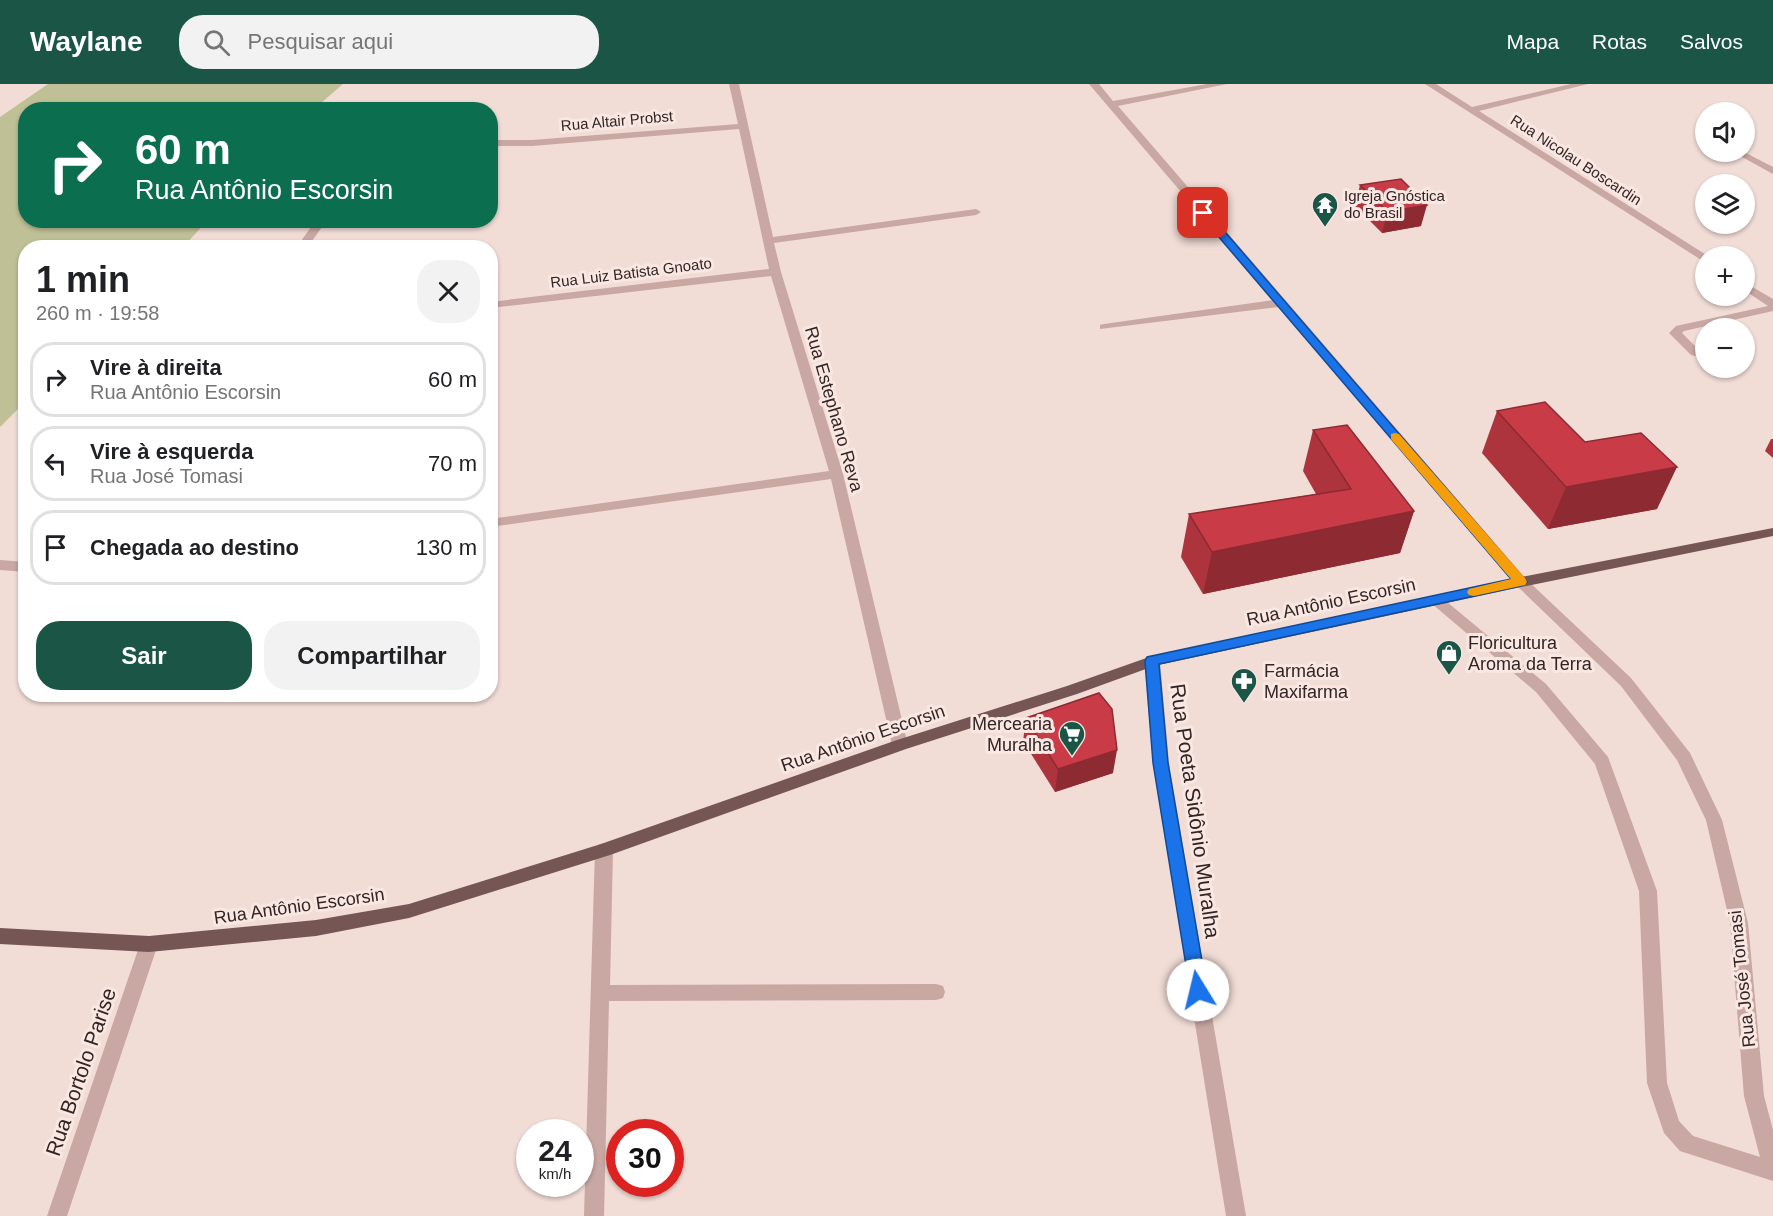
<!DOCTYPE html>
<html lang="pt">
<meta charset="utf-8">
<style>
:root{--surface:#fff;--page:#f2f2f2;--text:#202124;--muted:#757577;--line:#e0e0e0;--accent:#1a5546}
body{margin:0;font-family:Arial,sans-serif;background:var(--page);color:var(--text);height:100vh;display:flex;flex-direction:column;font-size:22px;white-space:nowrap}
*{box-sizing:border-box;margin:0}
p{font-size:20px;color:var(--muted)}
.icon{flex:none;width:33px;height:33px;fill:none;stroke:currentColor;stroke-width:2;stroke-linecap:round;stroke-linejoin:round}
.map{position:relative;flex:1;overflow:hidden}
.drawer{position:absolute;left:18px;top:156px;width:480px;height:462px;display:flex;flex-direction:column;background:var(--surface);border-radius:24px;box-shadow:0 2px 4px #0004}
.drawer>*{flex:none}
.hud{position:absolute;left:18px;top:18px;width:480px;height:126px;border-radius:24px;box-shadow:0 2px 4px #0004;background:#0b6e4f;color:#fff;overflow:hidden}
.buttons{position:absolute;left:1695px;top:18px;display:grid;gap:12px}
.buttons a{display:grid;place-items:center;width:60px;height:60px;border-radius:50%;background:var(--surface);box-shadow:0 2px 4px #0004;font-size:30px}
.speed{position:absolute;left:516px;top:1035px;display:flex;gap:12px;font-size:30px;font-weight:700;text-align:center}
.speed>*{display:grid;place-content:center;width:78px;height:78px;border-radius:50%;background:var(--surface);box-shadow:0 2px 4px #0004;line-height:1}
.speed small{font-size:15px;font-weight:400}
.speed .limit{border:9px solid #d22;background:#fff;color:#111}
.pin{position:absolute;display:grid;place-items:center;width:51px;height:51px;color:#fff;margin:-26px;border-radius:12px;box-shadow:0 3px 9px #0006}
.me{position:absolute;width:66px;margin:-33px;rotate:351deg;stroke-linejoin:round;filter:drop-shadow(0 0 4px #0008)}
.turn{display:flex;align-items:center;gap:21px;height:126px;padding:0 18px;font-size:27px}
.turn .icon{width:78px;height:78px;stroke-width:2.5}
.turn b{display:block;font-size:42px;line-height:51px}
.round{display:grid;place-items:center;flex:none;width:63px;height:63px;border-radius:24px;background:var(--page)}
.headline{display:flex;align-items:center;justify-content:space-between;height:102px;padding:0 18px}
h1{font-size:36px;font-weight:600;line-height:45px}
.cta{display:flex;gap:12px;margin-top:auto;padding:12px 18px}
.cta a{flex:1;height:69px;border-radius:24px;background:var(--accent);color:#fff;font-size:24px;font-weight:600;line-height:69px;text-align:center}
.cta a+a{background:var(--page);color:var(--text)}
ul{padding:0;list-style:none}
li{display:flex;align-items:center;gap:18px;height:75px;margin:0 12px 9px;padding:0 6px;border:3px solid var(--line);border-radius:24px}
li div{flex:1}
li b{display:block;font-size:22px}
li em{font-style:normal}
header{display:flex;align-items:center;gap:36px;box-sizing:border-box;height:84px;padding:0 30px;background:var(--accent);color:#fff}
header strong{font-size:28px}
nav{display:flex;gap:33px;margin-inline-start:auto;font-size:21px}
.search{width:420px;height:54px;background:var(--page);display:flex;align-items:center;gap:15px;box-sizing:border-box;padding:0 21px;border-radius:24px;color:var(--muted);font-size:22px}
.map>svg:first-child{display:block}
.green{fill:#bfc096}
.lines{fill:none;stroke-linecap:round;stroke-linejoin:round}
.minor{fill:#c9a7a2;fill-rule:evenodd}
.major{fill:#765555;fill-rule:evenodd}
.wall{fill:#ad343d}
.shaded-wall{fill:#8d2a32}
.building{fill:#c93c47;stroke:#8d2a32;stroke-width:1.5}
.route{fill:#1a73e8;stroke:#114b97;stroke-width:1.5}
.slow{fill:#f59e0b}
.labels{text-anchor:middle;stroke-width:6;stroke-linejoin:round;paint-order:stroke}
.far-street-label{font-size:15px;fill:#332525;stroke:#f9e7e2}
.far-poi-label{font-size:15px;fill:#332525;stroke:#f9e7e2;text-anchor:start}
.street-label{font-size:18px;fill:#332525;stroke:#f9e7e2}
.poi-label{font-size:18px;fill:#332525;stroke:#f9e7e2;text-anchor:start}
.near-street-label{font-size:21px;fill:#332525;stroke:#f9e7e2}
</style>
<header>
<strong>Waylane</strong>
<div class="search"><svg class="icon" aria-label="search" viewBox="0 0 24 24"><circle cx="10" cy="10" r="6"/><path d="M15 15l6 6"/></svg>Pesquisar aqui</div>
<nav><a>Mapa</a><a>Rotas</a><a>Salvos</a></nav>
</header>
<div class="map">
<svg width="1773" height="1132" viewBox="0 0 1773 1132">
<rect width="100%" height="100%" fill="#f1dcd6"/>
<path class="green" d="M48,0H343L314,25L26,26V136L207,137L183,163L26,164L25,318L0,343V33Z"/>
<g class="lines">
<path class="minor" d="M729,0H739L773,153L976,125L981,128L976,131L774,159L781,188L843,390L908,661L906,665H894L892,661L831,395L490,443V435L829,387L771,192L490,224V218L769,185L739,45L532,62H490V56H532L738,40Z
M1089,0H1099L1113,17L1207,0H1227L1118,22L1526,495L1631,594L1690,669L1722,736L1748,839L1764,1012L1773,1046V1097L1680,1067L1664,1049L1647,999L1639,807L1595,680L1536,608L1431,519L1429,516L1431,513H1441L1546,600L1608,673L1657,807L1667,999L1679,1037L1693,1052L1760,1073L1744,1012L1730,839L1706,736L1677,676L1621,602L1516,501L1279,223L1100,245V241L1104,240L1273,216Z
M1425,0H1436L1472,23L1571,0H1588L1479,27L1708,172H1706V179Z
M1733,68H1744L1773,83V90Z
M316,136H327L307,164H296Z
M1744,198L1773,215V227L1684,247L1682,249L1701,268L1695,272L1691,271L1669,249L1676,242L1768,222L1744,206Z
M0,476L26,478V488L0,486Z
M1152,572L1157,573L1160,577L1169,679L1246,1132H1226L1153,679L1144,577L1147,573Z
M604,759L610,761L613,766L610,901L936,900L943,902L945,908L943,914L936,916L609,917L604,1132H584L595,766L598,761Z
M149,852L155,855L158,860L67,1132H47L140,860L143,855Z"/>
<path class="major" d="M1773,444V452L1521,503L1154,582L1077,610L906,665L610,771L409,834L316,852L149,868L0,860V844L149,852L316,836L409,820L601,760L894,657L1067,602L1152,572L1521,493Z"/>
</g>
<path class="wall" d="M1360,101L1421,142L1382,149L1355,122Z
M1497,327L1585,358L1657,425L1548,445L1482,369Z
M1313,346L1414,427L1400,469L1203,510L1181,473L1189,430L1316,410L1303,387Z
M1771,355H1773V374L1765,367Z
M1026,634L1113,689L1055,708L1023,657Z"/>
<path class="shaded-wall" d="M1427,121L1421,142L1382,149L1388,128Z
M1677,383L1657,425L1548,445L1566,403Z
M1414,427L1400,469L1203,510L1212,468Z
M1117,666L1113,689L1055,708L1058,685Z"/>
<path class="building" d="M1401,95L1427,121L1388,128L1360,101Z
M1545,318L1585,358L1641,349L1677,383L1566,403L1497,327Z
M1347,341L1414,427L1212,468L1189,430L1351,405L1313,346Z
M1099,609L1112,625L1117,666L1058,685L1026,634Z"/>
<path class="route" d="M1203,126L1207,127L1527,498L1521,502L1159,580L1168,679L1207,906L1204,911L1198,913L1192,911L1190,906L1153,679L1145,577L1147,573L1511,495L1200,131L1199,129Z"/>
<path class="slow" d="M1395,349L1399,350L1525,494L1527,498L1525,501L1474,512L1469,511L1467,508L1469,505L1511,495L1391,355V350Z"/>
<defs>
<g id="temple-pin" transform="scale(1.35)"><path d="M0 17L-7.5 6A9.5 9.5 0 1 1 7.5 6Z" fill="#1a5546" stroke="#f9e7e2"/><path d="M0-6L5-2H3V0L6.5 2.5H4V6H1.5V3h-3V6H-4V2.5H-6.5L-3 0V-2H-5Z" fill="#fff"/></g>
<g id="shop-pin" transform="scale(1.35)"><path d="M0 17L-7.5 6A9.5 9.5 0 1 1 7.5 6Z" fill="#1a5546" stroke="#f9e7e2"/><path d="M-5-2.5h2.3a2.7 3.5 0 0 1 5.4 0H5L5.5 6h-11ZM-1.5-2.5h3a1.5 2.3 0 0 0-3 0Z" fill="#fff"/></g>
<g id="pharmacy-pin" transform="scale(1.35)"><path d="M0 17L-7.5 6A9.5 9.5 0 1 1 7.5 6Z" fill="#1a5546" stroke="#f9e7e2"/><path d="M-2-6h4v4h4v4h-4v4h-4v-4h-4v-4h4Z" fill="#fff"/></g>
<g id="supermarket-pin" transform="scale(1.35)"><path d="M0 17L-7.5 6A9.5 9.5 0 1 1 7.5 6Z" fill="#1a5546" stroke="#f9e7e2"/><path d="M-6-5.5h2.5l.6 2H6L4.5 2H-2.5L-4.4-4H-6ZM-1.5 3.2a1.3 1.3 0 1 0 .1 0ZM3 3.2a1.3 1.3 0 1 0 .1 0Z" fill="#fff"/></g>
</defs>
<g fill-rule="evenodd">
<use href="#temple-pin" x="1325" y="121"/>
<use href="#shop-pin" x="1449" y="569"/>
<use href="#pharmacy-pin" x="1244" y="597"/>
<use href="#supermarket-pin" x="1072" y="650"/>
</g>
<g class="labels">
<g class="far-street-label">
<text transform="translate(617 37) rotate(-5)" y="5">Rua Altair Probst</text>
<text transform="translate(1576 76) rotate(33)" y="5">Rua Nicolau Boscardin</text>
<text transform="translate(631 189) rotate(-7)" y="5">Rua Luiz Batista Gnoato</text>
</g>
<g class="far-poi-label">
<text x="1344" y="117">Igreja Gnóstica<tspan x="1344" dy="17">do Brasil</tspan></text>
</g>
<g class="street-label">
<text transform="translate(834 325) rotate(74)" y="6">Rua Estephano Reva</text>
<text transform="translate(1331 518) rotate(-12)" y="6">Rua Antônio Escorsin</text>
<text transform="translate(863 654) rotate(-19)" y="6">Rua Antônio Escorsin</text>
<text transform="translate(299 822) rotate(-8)" y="6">Rua Antônio Escorsin</text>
<text transform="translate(1742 895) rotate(-96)" y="6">Rua José Tomasi</text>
</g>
<g class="poi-label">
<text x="1468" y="565">Floricultura<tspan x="1468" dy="21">Aroma da Terra</tspan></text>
<text x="1264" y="593">Farmácia<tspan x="1264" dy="21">Maxifarma</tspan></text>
<text x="1052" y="646" text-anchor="end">Mercearia<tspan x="1052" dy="21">Muralha</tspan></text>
</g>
<g class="near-street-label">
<text transform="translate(1195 727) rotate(82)" y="7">Rua Poeta Sidônio Muralha</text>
<text transform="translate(81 988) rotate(-71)" y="7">Rua Bortolo Parise</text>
</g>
</g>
</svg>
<div class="buttons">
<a><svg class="icon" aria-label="sound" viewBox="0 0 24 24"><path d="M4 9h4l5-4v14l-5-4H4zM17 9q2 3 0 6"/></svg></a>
<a><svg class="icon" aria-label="layers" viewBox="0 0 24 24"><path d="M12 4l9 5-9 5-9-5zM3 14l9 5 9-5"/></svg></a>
<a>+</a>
<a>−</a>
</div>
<div class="speed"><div>24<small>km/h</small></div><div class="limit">30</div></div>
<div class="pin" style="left:1203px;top:129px;background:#d93025"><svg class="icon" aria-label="arrive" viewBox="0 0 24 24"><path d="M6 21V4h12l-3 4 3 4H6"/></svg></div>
<svg class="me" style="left:1198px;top:906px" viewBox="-20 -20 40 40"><circle r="19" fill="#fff"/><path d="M0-13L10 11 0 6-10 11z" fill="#1a73e8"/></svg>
<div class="hud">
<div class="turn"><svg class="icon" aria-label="right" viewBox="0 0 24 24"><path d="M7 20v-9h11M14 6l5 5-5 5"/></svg><div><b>60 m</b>Rua Antônio Escorsin</div></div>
</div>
<section class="drawer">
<div class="headline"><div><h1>1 min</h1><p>260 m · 19:58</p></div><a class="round"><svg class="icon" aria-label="close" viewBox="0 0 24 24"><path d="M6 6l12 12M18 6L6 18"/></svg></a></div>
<ul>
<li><svg class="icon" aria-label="right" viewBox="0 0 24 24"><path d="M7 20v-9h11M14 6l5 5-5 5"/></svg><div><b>Vire à direita</b><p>Rua Antônio Escorsin</p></div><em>60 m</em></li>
<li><svg class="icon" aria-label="left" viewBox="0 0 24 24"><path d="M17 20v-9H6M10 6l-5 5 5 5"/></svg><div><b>Vire à esquerda</b><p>Rua José Tomasi</p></div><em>70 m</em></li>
<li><svg class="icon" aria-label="arrive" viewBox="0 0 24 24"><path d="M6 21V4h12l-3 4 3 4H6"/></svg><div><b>Chegada ao destino</b></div><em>130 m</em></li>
</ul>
<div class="cta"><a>Sair</a><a>Compartilhar</a></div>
</section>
</div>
